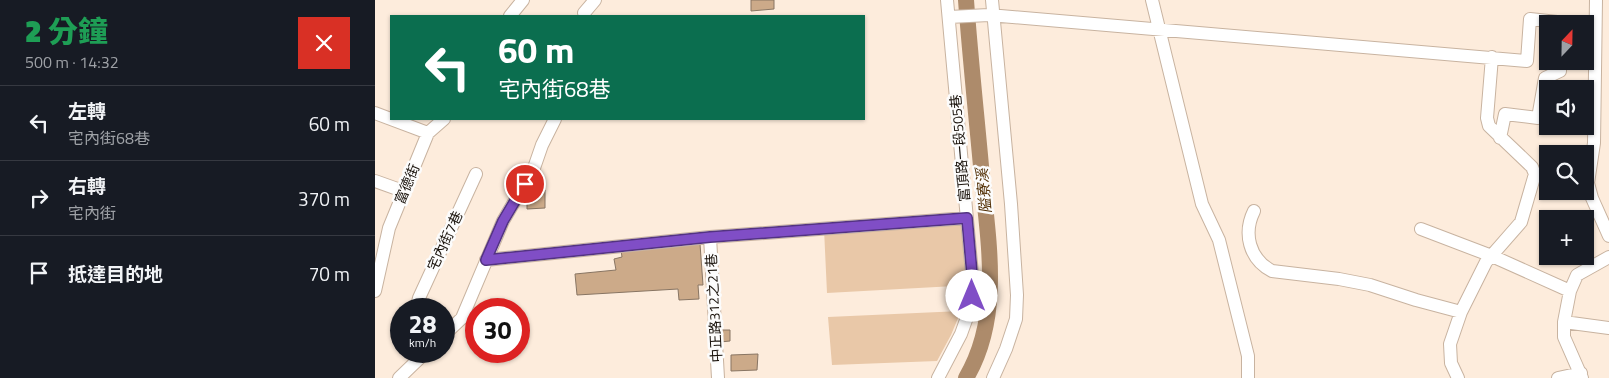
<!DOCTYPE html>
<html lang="zh-TW">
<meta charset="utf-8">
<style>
:root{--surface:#171b24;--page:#242831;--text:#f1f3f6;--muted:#9ea1a6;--line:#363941}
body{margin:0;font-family:"Titillium Web","Noto Sans TC",sans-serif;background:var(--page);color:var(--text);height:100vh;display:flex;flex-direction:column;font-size:19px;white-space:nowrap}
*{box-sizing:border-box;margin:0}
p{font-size:16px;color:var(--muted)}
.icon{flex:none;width:28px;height:28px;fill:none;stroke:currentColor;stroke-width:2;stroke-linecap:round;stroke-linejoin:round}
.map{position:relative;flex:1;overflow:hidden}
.sheet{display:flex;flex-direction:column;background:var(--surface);width:375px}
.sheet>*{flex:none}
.top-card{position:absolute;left:15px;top:15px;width:475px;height:105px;border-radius:0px;box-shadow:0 1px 4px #0004;background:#0b6e4f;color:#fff;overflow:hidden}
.needle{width:32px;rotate:22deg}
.buttons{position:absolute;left:1164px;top:15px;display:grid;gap:10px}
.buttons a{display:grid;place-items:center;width:55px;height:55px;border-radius:0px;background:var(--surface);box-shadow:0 1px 4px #0004;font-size:25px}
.speed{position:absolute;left:15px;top:298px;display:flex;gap:10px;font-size:25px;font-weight:700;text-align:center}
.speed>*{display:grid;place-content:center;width:65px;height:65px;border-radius:50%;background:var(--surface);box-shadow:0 1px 4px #0004;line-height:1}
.speed small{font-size:12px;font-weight:400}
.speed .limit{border:8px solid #d22;background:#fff;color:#111}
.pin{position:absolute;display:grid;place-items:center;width:42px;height:42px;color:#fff;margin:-21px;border:2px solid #fff;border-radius:50%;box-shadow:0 1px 5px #0007}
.me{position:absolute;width:55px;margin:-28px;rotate:0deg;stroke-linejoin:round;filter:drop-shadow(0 0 4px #0008)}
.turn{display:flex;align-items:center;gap:18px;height:105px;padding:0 25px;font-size:22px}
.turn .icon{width:65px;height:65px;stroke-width:2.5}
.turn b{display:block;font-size:35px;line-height:42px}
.round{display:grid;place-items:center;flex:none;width:52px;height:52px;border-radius:0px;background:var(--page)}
.headline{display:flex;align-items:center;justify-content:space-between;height:85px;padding:0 25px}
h1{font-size:30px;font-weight:800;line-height:38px;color:#1e9e55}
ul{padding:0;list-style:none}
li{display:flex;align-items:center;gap:15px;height:75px;padding:0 25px;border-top:1px solid var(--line)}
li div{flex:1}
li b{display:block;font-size:19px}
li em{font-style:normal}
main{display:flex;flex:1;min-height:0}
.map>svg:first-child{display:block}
.green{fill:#e9c8a8}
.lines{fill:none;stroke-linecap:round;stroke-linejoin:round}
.river{stroke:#ad8b6b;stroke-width:16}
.building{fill:#ccaa89;stroke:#887563}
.minor-casing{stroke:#c8b3a0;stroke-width:14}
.minor{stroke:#fff;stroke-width:12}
.route-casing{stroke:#533381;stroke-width:12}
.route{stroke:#804ec6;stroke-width:9}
.labels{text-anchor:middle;stroke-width:5;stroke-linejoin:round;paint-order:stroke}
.street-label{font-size:14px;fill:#18110a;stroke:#fcfcfc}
.water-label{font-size:15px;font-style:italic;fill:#533107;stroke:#fcfcfc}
</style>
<main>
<section class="sheet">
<div class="headline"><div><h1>2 分鐘</h1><p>500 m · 14:32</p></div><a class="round" style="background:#d93025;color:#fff"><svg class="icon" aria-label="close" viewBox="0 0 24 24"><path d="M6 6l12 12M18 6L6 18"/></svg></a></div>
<ul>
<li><svg class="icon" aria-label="left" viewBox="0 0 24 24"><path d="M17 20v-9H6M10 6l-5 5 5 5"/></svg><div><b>左轉</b><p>宅內街68巷</p></div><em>60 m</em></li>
<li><svg class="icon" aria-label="right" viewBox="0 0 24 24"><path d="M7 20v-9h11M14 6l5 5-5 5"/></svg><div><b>右轉</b><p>宅內街</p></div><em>370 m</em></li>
<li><svg class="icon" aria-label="arrive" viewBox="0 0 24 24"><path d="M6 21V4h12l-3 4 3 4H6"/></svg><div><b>抵達目的地</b></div><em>70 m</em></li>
</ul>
</section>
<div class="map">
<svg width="1234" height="378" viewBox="0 0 1234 378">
<rect width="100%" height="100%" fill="#fdecdc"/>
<path class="green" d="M589,218L598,285L452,293L449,229Z
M586,311L576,335L562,361L457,365L453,317Z"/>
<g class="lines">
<path class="river" d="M591,0C595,55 601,111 606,166C612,236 629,314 591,378"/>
</g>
<path class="building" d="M376,0H399V9L376,11Z
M170,190V208L152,209V192Z
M325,244L328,285H323L324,299L304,300L303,289L202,295L200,274L241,270L239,259L247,257L246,250Z
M344,330H355V341L345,342Z
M383,354L382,370L356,371V355Z"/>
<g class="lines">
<g class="minor-casing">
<path id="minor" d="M617,0L636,204L642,295L641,319L631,349L618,378
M777,0L827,204L844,240L873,356V378
M1221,0L1219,143L1213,183L1217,198L1234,236
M209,13L220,0
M135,16L148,0
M574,17L614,15L1152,61L1155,19L1200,24
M0,113L53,133
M1125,138L1130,114L1163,118L1170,78L1185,71V61
M0,181L28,191
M879,211C868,233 874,259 897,271L964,279L995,285L1041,300L1086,312
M1046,229L1117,256L1195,291
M335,237L343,378
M111,260L335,237L592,218
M0,291L14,228L53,133L69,119
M41,309L44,298L101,174
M1189,322L1234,328
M69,335L87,318L128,221L159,168L167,145L180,119
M24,378L52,351
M563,378L586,334L595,309L598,285L572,0
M1083,378L1076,363L1075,344L1086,312L1111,262L1146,222L1160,174L1157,167L1114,126L1112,118L1117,57
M1183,378L1206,373
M1207,378L1189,337V322L1195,291L1202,275L1234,257"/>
</g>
<use href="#minor" class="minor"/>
</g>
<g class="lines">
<g class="route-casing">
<path id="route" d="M150,184L128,221L111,260L335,237L592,218L598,285L597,296"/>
</g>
<use href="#route" class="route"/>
</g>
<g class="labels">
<g class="street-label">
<text transform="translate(585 148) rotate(-95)" y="5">富頂路一段505巷</text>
<text transform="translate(32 184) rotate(-67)" y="5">富德街</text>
<text transform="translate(70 241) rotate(-65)" y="5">宅內街7巷</text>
<text transform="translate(339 308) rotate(-93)" y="5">中正路312之21巷</text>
</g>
<g class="water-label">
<text transform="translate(609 191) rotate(-95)" y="5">隘寮溪</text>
</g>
</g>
</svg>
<div class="buttons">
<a><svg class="needle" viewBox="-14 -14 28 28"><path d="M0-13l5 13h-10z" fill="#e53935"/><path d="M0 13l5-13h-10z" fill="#9ea1a6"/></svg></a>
<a><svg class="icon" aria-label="sound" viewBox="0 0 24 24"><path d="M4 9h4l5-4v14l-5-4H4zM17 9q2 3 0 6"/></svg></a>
<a><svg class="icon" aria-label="search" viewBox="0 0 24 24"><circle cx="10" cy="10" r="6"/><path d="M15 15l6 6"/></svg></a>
<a>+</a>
</div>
<div class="speed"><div>28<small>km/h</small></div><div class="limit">30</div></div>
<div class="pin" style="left:150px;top:184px;background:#d93025"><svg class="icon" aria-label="arrive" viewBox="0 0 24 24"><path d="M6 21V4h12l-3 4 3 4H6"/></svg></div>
<svg class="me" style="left:597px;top:296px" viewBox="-20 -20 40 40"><circle r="19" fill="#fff"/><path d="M0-13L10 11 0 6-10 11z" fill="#804ec6"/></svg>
<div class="top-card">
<div class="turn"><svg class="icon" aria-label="left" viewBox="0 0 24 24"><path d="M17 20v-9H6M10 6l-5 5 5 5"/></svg><div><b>60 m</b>宅內街68巷</div></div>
</div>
</div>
</main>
